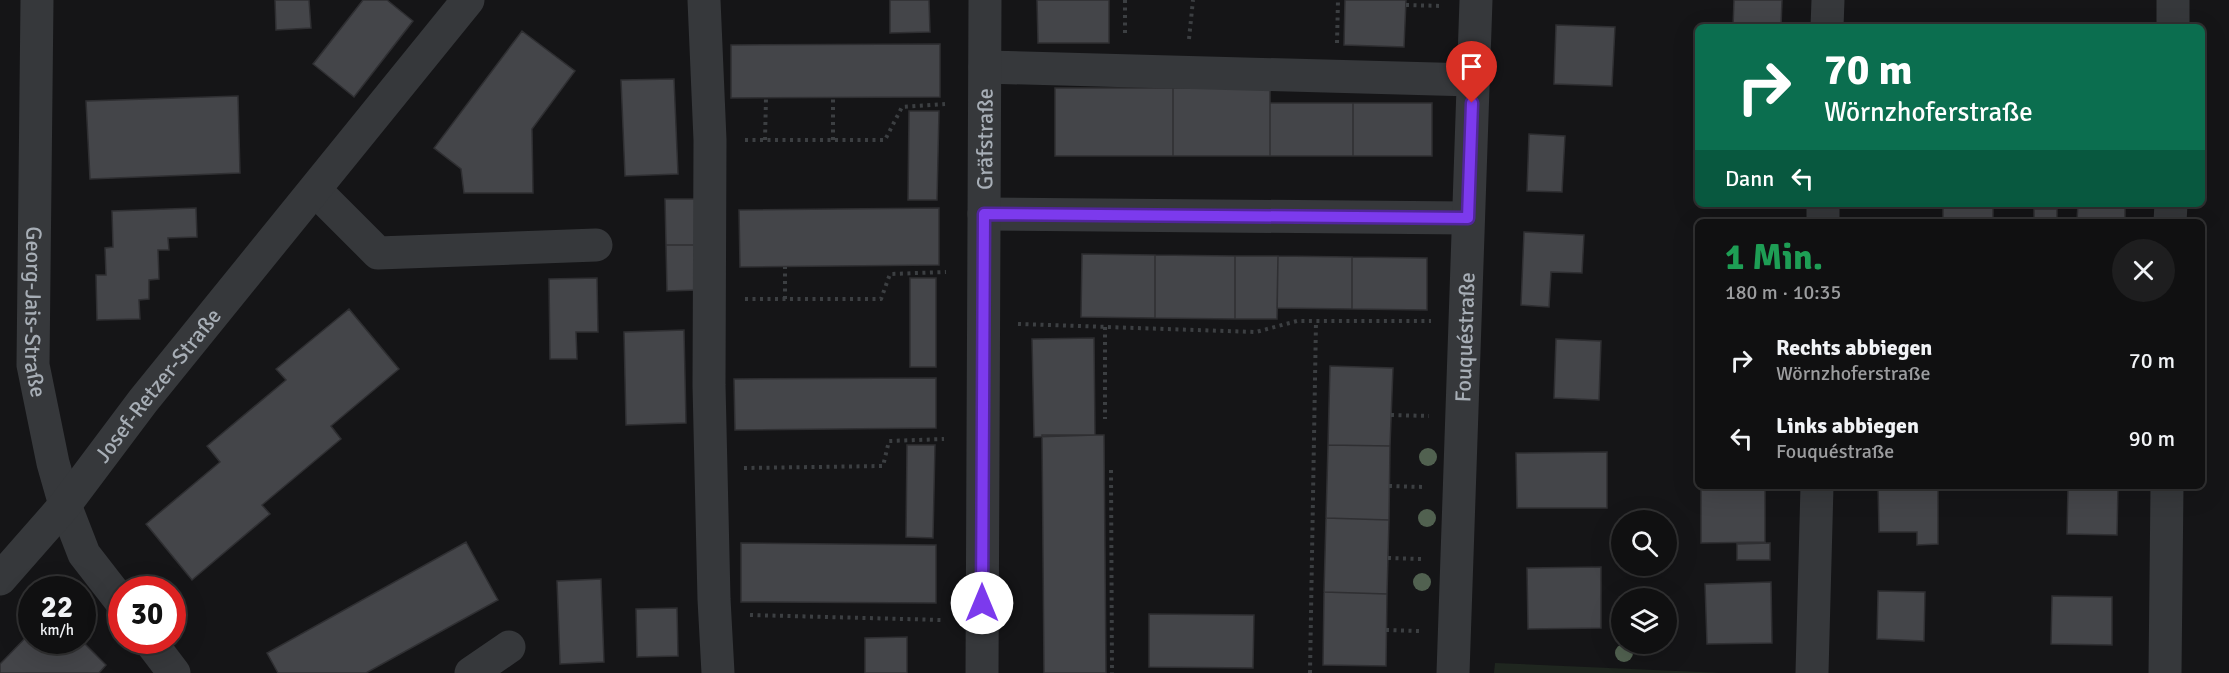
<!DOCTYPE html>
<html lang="de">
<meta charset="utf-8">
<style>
:root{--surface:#101011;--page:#1e1e1f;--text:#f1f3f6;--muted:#9c9d9f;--line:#303031}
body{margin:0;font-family:Signika,sans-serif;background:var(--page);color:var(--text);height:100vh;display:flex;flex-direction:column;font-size:22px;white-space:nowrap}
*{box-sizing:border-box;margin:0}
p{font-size:20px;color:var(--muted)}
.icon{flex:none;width:33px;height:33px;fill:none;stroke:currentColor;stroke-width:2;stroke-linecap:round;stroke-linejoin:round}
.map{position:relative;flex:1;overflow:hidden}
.drawer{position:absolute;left:1695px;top:219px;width:510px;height:270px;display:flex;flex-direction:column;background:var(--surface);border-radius:9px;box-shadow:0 6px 24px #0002,0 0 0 2px var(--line)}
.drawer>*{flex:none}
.guide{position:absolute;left:1695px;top:24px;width:510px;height:183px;border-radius:9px;box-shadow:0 6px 24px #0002,0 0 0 2px var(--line);background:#0b6e4f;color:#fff;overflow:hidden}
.controls{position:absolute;left:1611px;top:510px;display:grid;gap:12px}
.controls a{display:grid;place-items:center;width:66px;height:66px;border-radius:50%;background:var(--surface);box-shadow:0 6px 24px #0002,0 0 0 2px var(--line);font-size:30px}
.speed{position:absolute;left:18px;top:576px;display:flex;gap:12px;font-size:30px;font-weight:700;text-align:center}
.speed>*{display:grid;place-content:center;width:78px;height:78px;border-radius:50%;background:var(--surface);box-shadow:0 6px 24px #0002,0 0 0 2px var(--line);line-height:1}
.speed small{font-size:15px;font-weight:400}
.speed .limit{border:9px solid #d22;background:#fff;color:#111}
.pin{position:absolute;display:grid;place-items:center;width:51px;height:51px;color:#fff;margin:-62px -26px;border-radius:50% 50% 50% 0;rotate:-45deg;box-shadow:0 0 6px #0007}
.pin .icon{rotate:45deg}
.me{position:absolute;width:66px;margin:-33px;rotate:0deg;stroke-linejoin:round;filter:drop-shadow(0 0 4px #0008)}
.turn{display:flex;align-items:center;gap:21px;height:126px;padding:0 30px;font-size:27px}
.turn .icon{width:78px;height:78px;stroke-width:2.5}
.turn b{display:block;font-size:42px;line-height:51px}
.then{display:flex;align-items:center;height:57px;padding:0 30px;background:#0003;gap:12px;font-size:22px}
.round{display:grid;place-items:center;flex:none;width:63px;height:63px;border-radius:32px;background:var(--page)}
.head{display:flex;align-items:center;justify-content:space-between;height:102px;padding:0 30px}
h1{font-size:36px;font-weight:800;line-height:45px;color:#1e9e55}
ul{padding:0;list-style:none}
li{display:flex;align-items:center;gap:18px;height:78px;padding:0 30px}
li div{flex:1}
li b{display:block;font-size:22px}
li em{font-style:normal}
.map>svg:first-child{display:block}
.green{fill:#1f261f}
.building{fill:#444549;stroke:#2f2f32;stroke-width:1.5}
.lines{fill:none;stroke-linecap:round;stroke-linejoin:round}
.path{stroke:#3c3f42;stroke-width:4;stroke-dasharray:3 4.5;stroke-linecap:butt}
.minor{stroke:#36383b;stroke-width:33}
.tree{fill:#516150}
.route-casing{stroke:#51269a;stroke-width:15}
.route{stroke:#7c3aed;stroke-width:10}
.labels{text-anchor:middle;stroke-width:6;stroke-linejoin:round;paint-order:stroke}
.street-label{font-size:22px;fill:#a7aeb6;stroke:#101012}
</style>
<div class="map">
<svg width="2229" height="673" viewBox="0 0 2229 673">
<rect width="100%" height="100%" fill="#151517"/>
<path class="green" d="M1495,663L1722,673H1494Z"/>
<path class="building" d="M275,0H309L311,28L276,30Z
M363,0H387L413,21L354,97L313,64Z
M890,0H929L930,32L890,33Z
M1037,0H1109V43H1038Z
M1345,0H1406L1404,47L1344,45Z
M1734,0H1782L1781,27H1733Z
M1556,25L1615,27L1612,86L1554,84Z
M522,31L575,71L532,129L533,193H464L461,169L434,148Z
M940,44V97L731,98V45Z
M674,79L678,174L625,176L621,80Z
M1055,88H1173V156H1055Z
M1173,88H1270V156H1173Z
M238,96L240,173L90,179L86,101Z
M1270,103H1353V156H1270Z
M1353,103H1432V156H1353Z
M909,111H939L937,200H908Z
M1529,134L1565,136L1562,192L1527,191Z
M665,199H697L698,245H666Z
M1943,204H1993V222H1943Z
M2078,204H2125V222L2077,221Z
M196,208L197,237L168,238L169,250H158L159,279L149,280V299L139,300L140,319L97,320L96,275H106L105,248L113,247L112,211Z
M939,208V265L740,267L739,210Z
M2034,209H2057V222H2034Z
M1524,232L1584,235L1582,273L1551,272L1549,307L1521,305Z
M666,245H698L699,290L667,291Z
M1082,254L1155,255V318L1081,317Z
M1155,255L1235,256V319L1155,318Z
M1235,256H1278L1277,319H1235Z
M1278,256L1352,257V309L1277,308Z
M1352,257L1427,258V310L1352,309Z
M597,278L598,332H576L577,359H550L549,279Z
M910,278H936V367H910Z
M349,309L399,369L331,426L341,439L262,505L270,514L192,580L146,524L220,462L207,446L286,380L276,369Z
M684,330L686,423L626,425L624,332Z
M1094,338L1095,435L1034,437L1032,339Z
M1556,339L1601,341L1599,400L1554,398Z
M1330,366L1393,368L1390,446L1328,445Z
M936,378V428L735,430L734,379Z
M1042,435H1104L1106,673H1044Z
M907,445H935L933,538L906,537Z
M1328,445L1390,446L1389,520L1326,518Z
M1607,452V508H1517L1516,453Z
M1701,486H1765V542L1701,543Z
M1878,486H1938V544L1917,545V532H1879Z
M2068,486H2118L2117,535L2067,534Z
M1326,518L1389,520L1387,594L1324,592Z
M466,542L498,600L366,673H278L267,653Z
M741,543L936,545V603L741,602Z
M1770,543V560H1737V544Z
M1601,567V628L1528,629L1527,568Z
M601,579L604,662L560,664L557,581Z
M1771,582L1772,643L1707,644L1705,584Z
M1878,591L1925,592L1924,641L1877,639Z
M1324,592L1387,594L1386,666L1323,665Z
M2052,596L2112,597V645L2051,644Z
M677,608L678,656L637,657L636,609Z
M1149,614L1254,615L1253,668L1149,667Z
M32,631V640H81L106,665L99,673H0V664Z
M907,637V673H865V638Z"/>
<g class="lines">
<path class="path" d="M1125,0V35
M1406,5L1443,6
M1189,39L1193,0
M1337,43L1338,0
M745,140H885L902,107L945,104
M765,140L766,98
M833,140V98
M745,299H881L890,274L946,272
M785,299V267
M1018,324L1256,332L1297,321H1431
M1105,327V419
M1391,415L1429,416
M744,468L883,466L889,441L944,439
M1111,470L1112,673
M1389,486L1424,487
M1388,558L1422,559
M750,615L942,620
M1386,630L1420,631
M1310,673L1316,321"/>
<g class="minor">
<path id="s1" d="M37,0L33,365L53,463L65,505L84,554L122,603"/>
<path d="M704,0L710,140L709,385L714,599L718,673"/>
<path d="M1827,27L1828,0"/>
<path d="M2173,27V0"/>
<path d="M985,67L1473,80"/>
<path d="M315,190L378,253L596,245"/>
<path d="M984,214L1468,218"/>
<path d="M1823,222V204"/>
<path d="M2170,222L2171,204"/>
<path id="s2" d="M0,579L65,505L143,401L468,0"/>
<path d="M149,640L174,673"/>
<path d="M471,673L509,647"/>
<path id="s3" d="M982,673L985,0"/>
<path id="s4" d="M1453,673L1476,0"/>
<path d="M1812,673L1817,486"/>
<path d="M2165,673L2167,486"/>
</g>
</g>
<g class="tree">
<circle cx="1428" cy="457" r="9"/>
<circle cx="1427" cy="518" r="9"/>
<circle cx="1422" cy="582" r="9"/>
<circle cx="1624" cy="653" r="9"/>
</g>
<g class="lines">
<g class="route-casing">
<path id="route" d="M982,603L984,214L1468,218L1472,103"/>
</g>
<use href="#route" class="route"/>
</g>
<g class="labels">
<g class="street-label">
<text dy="8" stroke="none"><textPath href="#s3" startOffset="534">Gräfstraße</textPath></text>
<text dy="8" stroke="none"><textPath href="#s1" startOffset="312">Georg-Jais-Straße</textPath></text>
<text dy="8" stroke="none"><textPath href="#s4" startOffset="336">Fouquéstraße</textPath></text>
<text dy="8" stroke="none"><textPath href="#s2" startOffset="250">Josef-Retzer-Straße</textPath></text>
</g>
</g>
</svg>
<div class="controls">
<a><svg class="icon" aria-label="search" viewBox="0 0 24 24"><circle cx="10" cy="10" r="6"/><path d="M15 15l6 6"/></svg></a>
<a><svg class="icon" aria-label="layers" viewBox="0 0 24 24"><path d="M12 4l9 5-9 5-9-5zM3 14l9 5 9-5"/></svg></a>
</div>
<div class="speed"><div>22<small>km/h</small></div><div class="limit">30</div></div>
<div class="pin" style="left:1472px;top:103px;background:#d93025"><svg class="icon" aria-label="arrive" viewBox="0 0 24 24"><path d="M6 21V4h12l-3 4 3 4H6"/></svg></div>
<svg class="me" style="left:982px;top:603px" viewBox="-20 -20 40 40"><circle r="19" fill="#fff"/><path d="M0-13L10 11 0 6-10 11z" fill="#7c3aed"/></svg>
<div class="guide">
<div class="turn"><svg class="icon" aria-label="right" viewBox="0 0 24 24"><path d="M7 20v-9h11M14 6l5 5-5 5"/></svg><div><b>70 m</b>Wörnzhoferstraße</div></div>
<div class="then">Dann<svg class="icon" aria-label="left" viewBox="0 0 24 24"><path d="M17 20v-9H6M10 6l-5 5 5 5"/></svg></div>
</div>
<section class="drawer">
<div class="head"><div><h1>1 Min.</h1><p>180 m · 10:35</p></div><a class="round"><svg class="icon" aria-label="close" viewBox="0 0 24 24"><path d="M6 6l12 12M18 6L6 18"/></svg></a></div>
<ul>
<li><svg class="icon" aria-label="right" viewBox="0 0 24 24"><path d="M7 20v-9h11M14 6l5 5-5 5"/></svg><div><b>Rechts abbiegen</b><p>Wörnzhoferstraße</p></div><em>70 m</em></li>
<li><svg class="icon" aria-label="left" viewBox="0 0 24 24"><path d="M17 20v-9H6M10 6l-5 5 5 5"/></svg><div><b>Links abbiegen</b><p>Fouquéstraße</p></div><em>90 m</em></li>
</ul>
</section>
</div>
